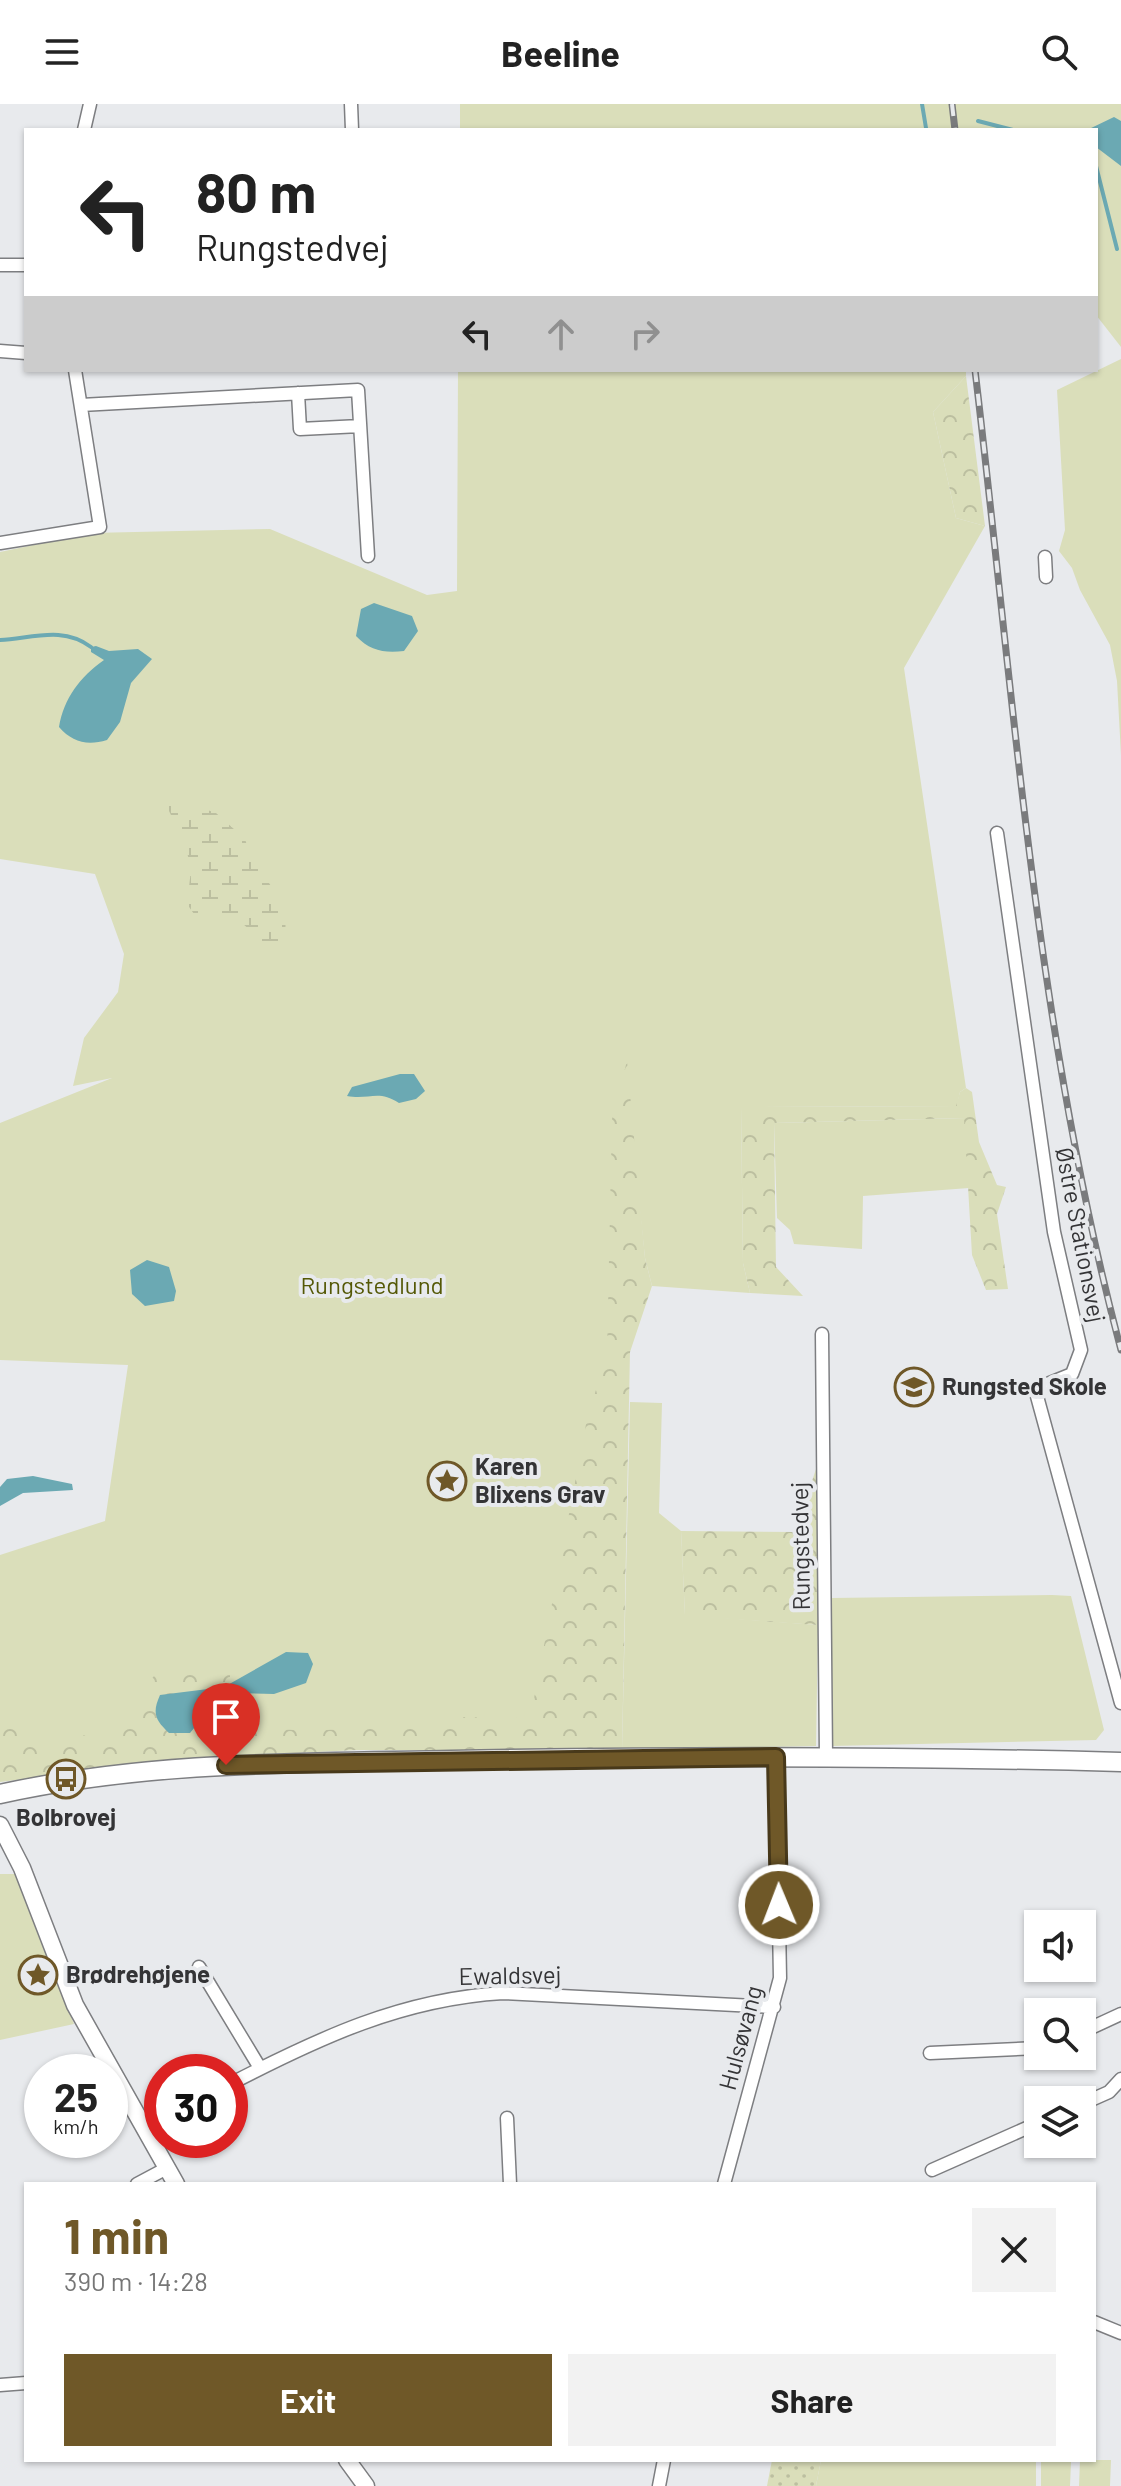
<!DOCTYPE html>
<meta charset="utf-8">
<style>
:root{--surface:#fff;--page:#f2f2f2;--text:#222;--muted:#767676;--accent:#6f5828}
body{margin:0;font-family:Barlow,sans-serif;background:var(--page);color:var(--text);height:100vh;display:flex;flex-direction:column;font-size:30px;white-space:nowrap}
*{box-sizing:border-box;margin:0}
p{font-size:26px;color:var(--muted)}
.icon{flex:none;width:44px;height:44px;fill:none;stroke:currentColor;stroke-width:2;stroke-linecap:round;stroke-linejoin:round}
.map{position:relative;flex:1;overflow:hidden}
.sheet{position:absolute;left:24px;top:2078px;width:1072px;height:280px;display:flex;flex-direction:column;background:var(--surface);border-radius:0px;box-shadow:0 2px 6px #0004}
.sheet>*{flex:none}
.hud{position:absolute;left:24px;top:24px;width:1074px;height:244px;border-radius:0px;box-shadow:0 2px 6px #0004;background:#fff;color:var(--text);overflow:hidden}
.fabs{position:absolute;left:1024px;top:1806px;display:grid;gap:16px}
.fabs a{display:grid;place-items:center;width:72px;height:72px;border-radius:0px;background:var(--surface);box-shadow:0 2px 6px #0004;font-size:40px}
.speed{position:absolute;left:24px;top:1950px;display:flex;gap:16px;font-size:40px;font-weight:700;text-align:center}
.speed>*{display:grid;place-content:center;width:104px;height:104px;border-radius:50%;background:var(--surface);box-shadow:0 2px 6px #0004;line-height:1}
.speed small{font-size:20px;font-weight:400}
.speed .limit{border:12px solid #d22;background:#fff;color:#111}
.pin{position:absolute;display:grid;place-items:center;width:68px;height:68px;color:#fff;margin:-82px -34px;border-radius:50% 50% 50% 0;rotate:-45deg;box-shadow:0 0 8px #0007}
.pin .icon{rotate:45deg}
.me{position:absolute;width:88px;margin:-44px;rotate:359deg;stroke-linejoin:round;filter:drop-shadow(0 0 6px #0008)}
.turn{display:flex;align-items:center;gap:28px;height:168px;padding:0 40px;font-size:36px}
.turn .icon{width:104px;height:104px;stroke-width:2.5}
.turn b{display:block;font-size:56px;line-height:68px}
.lanes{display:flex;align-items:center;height:76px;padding:0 40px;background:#0003;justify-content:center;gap:40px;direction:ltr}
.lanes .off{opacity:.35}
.round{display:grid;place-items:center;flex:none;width:84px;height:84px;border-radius:0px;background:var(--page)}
.summary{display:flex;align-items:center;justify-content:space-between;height:136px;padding:0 40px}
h1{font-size:48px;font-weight:700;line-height:60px;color:var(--accent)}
.cta{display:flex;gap:16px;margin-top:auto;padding:16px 40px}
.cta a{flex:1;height:92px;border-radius:0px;background:var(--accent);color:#fff;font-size:32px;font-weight:700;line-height:92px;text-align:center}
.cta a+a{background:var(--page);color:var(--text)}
header{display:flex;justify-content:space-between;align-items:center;height:104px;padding:0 40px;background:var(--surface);font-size:36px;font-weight:700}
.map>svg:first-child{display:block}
.green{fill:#dadeba}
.forest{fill:url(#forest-crowns)}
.wetland{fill:url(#wetland-marsh)}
.garden{fill:url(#garden-dots)}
.water{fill:#6ba9b3}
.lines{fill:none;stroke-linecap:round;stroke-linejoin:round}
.stream{stroke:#6ba9b3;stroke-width:4}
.minor-casing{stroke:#7d7e81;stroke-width:15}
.tertiary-casing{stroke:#7d7e81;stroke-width:19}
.secondary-casing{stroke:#7d7e81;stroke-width:21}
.minor{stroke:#fff;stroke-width:12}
.tertiary{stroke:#fff;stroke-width:16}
.secondary{stroke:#fff;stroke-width:18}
.rail-casing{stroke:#7a7b7d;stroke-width:7}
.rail{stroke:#e8eaed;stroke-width:4;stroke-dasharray:12;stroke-linecap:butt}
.route-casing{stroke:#48391a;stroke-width:20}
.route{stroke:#6f5828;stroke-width:14}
.labels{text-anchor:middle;stroke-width:8;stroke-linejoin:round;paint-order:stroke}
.street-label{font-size:24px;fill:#343436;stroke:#e8eaed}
.park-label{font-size:24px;fill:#545806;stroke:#e8eaed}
.poi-label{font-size:24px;font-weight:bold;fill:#343436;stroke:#e8eaed;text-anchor:start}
</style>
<header><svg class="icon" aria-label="menu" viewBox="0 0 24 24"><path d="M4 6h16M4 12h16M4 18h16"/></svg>Beeline<svg class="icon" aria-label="search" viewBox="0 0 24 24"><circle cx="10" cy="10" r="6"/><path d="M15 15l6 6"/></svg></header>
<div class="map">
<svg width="1121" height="2382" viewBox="0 0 1121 2382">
<defs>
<pattern id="forest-crowns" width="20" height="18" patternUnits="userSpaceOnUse" patternTransform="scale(2)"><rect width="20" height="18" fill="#dadeba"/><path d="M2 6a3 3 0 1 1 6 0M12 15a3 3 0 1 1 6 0" fill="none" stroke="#bcbfa0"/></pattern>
<pattern id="wetland-marsh" width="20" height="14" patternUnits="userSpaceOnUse" patternTransform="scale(2)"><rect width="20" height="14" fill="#dadeba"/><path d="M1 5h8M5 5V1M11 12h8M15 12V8" fill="none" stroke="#bcbfa0"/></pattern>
<pattern id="garden-dots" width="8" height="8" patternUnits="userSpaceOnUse" patternTransform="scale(2)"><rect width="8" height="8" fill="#dadeba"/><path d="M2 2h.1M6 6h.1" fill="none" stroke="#bcbfa0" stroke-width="1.8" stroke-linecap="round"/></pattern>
</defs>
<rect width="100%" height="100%" fill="#e8eaed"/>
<path class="green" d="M460,0H1121V243L1096,211V26H460Z
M1121,255V651L1117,577L1110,541L1080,486L1072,464L1059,447L1065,426L1057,286Z
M458,266H966V272L933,308L956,414L985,422L904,564L966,984L960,988L957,1002L741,1003L743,1159L750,1189L652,1182L645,1154L632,1030L616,1633L258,1641L0,1674V1451L105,1417L128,1261L0,1256V1019L112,974L73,982L84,934L118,888L124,850L95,770L0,755V448L91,429L270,425L427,491L457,487Z
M965,1014L969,1084L863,1092L862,1145L794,1140L790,1126L777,1114L774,1019Z
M630,1298L662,1299L659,1409L681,1427L685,1511L818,1521L816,1642L622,1646Z
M1052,1491L1071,1492L1104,1626L1096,1636L831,1642L832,1494Z
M0,1770H15L74,1920L0,1936Z
M821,2356L1036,2357V2382H816Z
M1080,2356H1111L1110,2382H1079Z
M1041,2358H1071L1070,2382H1041Z"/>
<path class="forest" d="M966,272L985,422L956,414L933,308Z
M627,957L645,1154L652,1182L630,1248L622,1646H357L191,1654L0,1678V1603C20,1608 27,1636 51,1635C57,1635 63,1631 69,1631C89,1630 105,1637 124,1627C159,1607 126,1564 186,1563C201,1563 215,1561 229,1567L231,1578L224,1583L203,1585L202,1617L217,1595L237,1589L241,1614C248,1617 256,1621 264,1623C289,1630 396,1624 424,1619C461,1613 470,1610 508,1619L532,1605L587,1315L607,1250L612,1015Z
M966,984L972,988L979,1038L997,1081L1006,1083L997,1110L1008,1185L986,1186L972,1151L964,1014L774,1019L776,1163L803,1192L750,1189L743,1159L741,1003L956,1002L960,988Z
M817,1362L818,1521L685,1512L681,1427L795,1428Z"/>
<path class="wetland" d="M176,695L216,709L245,735L250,751L286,804L285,838L268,843L241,818L194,810L187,800L191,766L185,739L165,699Z"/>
<path class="garden" d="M772,2356H821L816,2382H767Z"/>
<path class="water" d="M1114,13L1121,17V62L1096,43V26H1087Z
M374,499L412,512L418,527L404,547C384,549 370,547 356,532L361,505Z
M96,542L109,547L138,545L152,555L131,579L120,618L107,636C87,642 72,638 59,623C64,594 80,573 104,556L91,548V543Z
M400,970H414L425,987L416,995L399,999C378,985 370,996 347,992L352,983Z
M147,1156L169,1163L176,1187L174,1197L145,1202L132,1190L130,1166Z
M33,1372L72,1380L73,1386L23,1389L0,1402V1383L7,1375Z
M286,1548L308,1549L313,1560L306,1579L274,1590L237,1589L218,1595L190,1629H169C155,1616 152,1609 160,1591L224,1583Z"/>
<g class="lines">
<path class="stream" d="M922,0L926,24
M978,17L1013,26
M1096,62L1117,145
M0,536C33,534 63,522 91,543"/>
<g class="minor-casing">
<path id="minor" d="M351,0L352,26
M84,26L90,0
M0,161H26
M0,247L26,249
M298,289L300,325L360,322
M81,301L358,286L368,452
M0,439L100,423L75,266
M1045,453L1046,473
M997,729L1054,1128L1081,1246L1072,1270L1035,1285L1121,1599
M822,1230L826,1653
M199,1863L260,1964
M1082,1928L1121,1910
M930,1949L1038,1944
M230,1980C319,1934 402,1895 503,1889L774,1903
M1082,2000L1109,1988L1121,1975
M507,2014L510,2080
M145,2024L162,2015
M932,2066L1038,2019
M137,2080L167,2064
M724,2080L780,1874L776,1653
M1094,2218L1121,2229
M0,2281L26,2279
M659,2382L664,2356"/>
</g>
<g class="tertiary-casing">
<path id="tertiary" d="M0,1721L22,1764L75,1901L176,2080
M347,2356L366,2382"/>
</g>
<g class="secondary-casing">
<path id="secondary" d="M0,1690C148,1657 299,1659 451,1656C674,1652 898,1652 1121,1658"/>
</g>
<use href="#minor" class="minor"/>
<use href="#tertiary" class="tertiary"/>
<use href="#secondary" class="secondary"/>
<g class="rail-casing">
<path id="rail" d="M952,0L955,26
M975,266C1014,594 1036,926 1121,1246"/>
</g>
<use href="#rail" class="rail"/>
</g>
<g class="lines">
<g class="route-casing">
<path id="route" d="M226,1661L776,1653L779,1801"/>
</g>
<use href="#route" class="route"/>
</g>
<defs>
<g id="school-ring" transform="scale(2)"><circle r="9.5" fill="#e8eaed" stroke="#6f5828" stroke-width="1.5"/><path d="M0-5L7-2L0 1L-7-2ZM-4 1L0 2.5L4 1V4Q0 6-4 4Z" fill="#6f5828"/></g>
<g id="sight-ring" transform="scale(2)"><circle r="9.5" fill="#e8eaed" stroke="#6f5828" stroke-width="1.5"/><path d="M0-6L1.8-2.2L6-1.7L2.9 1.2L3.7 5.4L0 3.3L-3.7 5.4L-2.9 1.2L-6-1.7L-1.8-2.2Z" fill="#6f5828"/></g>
<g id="bus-ring" transform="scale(2)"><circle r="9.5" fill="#e8eaed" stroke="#6f5828" stroke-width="1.5"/><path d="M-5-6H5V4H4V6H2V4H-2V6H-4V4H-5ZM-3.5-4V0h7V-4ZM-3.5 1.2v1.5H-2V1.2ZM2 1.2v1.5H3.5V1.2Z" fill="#6f5828"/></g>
</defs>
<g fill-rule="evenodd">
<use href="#school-ring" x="914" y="1283"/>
<use href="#sight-ring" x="447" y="1377"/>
<use href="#bus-ring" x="66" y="1675"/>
<use href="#sight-ring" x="38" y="1871"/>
</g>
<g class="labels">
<g class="street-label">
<text transform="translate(1080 1131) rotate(79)" y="8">Østre Stationsvej</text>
<text transform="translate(801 1442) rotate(-91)" y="8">Rungstedvej</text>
<text transform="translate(510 1872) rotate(-1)" y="8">Ewaldsvej</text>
<text transform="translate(741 1934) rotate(-75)" y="8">Hulsøvang</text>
</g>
<g class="park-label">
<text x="372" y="1190">Rungstedlund</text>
</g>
<g class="poi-label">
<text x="942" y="1291">Rungsted Skole</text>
<text x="475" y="1371">Karen<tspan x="475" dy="28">Blixens Grav</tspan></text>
<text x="66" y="1722" text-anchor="middle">Bolbrovej</text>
<text x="66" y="1879">Brødrehøjene</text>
</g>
</g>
</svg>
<div class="fabs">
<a><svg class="icon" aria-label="sound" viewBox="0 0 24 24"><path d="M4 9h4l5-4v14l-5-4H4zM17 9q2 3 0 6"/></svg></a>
<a><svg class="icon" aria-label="search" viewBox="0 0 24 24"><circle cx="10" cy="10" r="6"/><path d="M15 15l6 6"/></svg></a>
<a><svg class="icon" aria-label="layers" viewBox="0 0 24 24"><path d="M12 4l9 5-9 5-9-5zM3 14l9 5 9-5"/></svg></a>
</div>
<div class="speed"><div>25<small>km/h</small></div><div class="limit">30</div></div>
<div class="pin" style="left:226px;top:1661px;background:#d93025"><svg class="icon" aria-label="arrive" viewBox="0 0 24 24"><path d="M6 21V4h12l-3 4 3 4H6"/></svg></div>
<svg class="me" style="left:779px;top:1801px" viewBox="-20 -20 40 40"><circle r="17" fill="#6f5828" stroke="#fff" stroke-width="3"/><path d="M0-11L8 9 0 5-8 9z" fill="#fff"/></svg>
<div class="hud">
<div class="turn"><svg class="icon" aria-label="left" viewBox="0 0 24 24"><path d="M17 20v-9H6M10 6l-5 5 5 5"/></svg><div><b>80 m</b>Rungstedvej</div></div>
<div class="lanes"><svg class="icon" aria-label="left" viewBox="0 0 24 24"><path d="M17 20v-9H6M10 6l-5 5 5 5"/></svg><svg class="icon off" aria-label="ahead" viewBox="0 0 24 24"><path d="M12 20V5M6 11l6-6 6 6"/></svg><svg class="icon off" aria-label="right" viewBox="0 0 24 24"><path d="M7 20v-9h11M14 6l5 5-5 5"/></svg></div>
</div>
<section class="sheet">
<div class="summary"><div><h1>1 min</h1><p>390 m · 14:28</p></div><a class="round"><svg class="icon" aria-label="close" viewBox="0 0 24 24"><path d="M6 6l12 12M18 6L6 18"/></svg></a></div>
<div class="cta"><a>Exit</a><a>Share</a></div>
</section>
</div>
